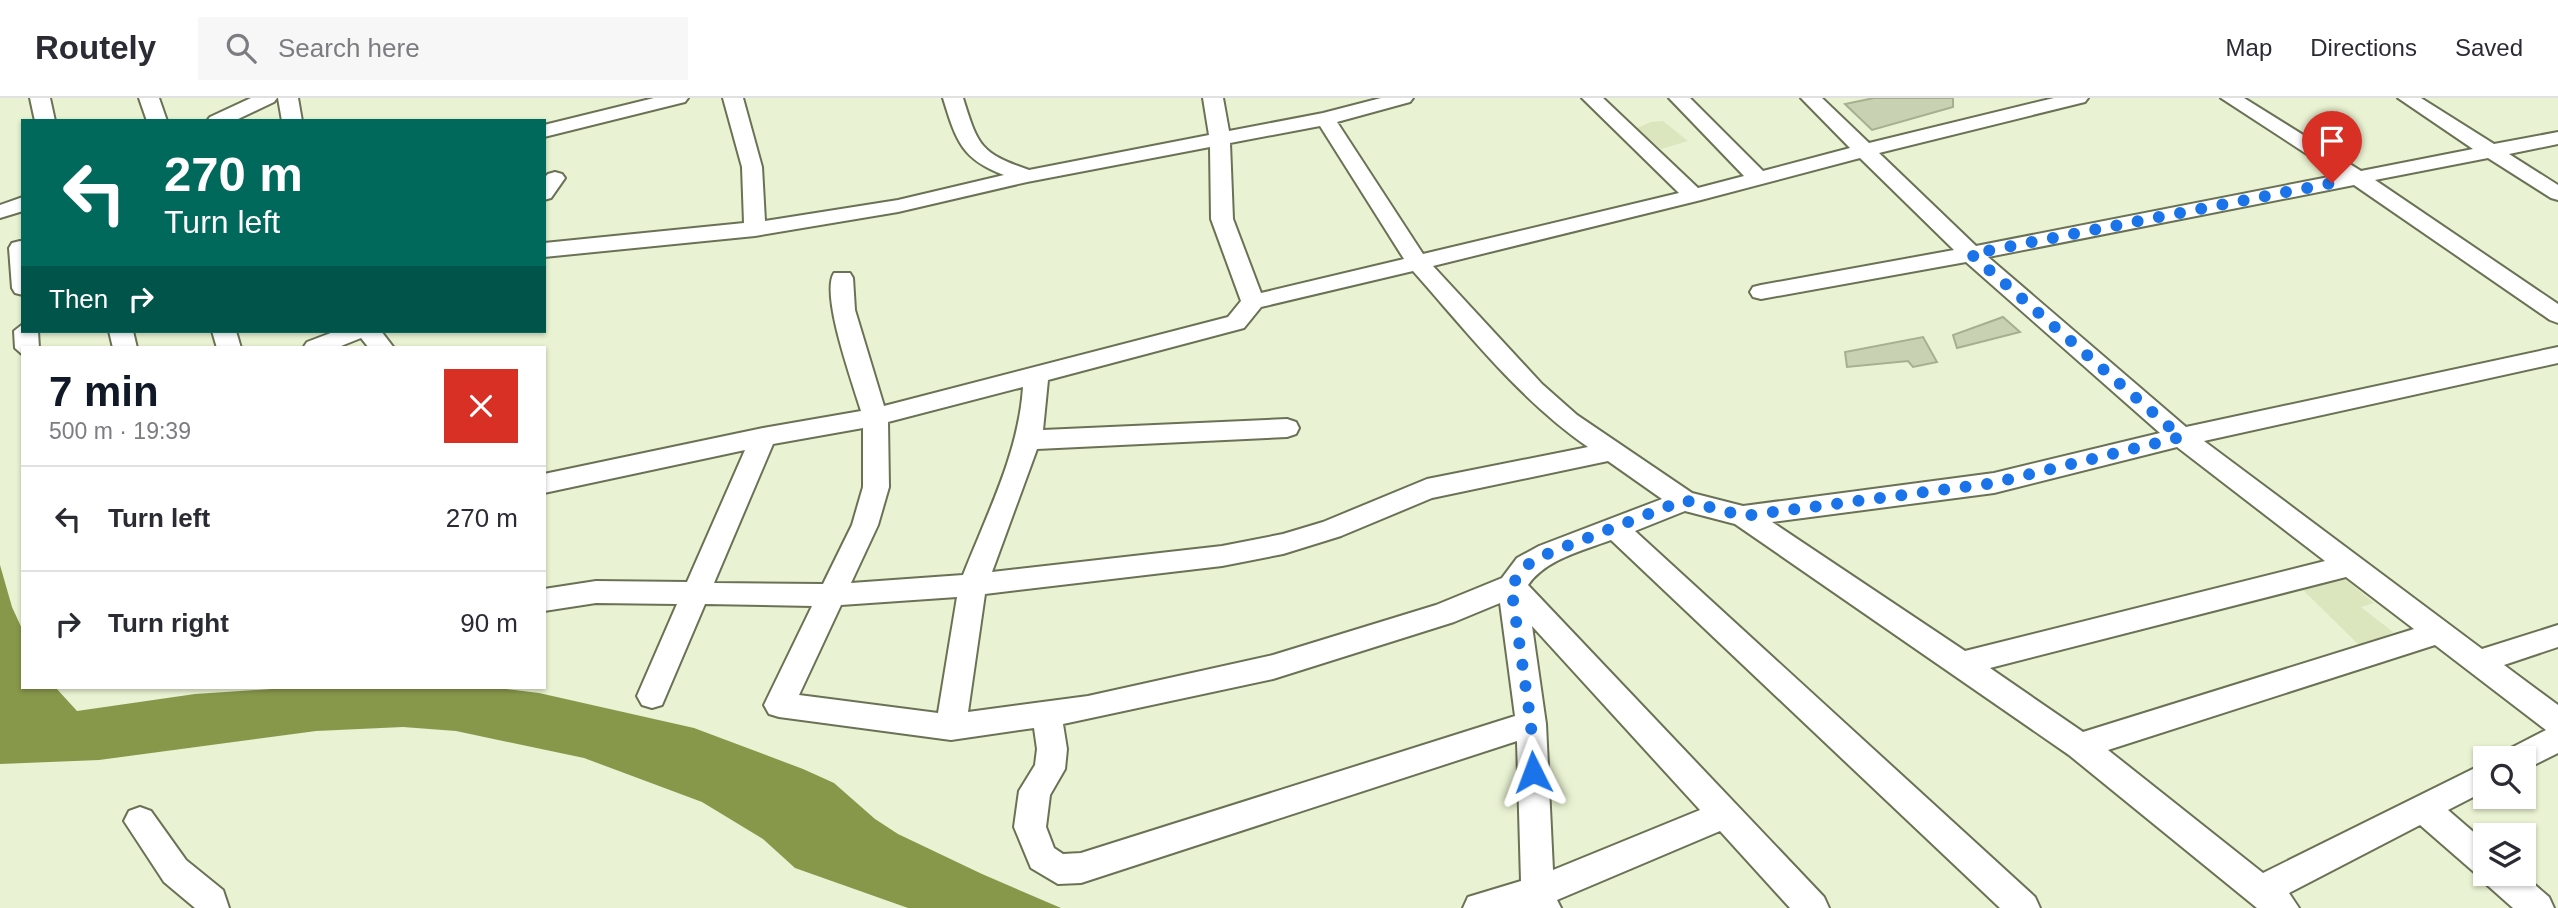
<!DOCTYPE html>
<meta charset="utf-8">
<style>
:root{--surface:#fff;--page:#f7f7f7;--text:#2b2b33;--muted:#7c7c81;--line:#e1e1e2;--accent:#111827}
body{margin:0;font-family:Arial,sans-serif;background:var(--page);color:var(--text);height:100vh;display:flex;flex-direction:column;font-size:26px;white-space:nowrap}
*{box-sizing:border-box;margin:0}
p{font-size:23px;color:var(--muted)}
.icon{flex:none;width:38px;height:38px;fill:none;stroke:currentColor;stroke-width:2;stroke-linecap:round;stroke-linejoin:round}
.map{position:relative;flex:1;overflow:hidden}
.side{position:absolute;left:21px;top:248px;width:525px;height:343px;display:flex;flex-direction:column;background:var(--surface);border-radius:0px;box-shadow:0 2px 5px #0004}
.side>*{flex:none}
.top-card{position:absolute;left:21px;top:21px;width:525px;height:214px;border-radius:0px;box-shadow:0 2px 5px #0004;background:#00695c;color:#fff;overflow:hidden}
.tools{position:absolute;left:2473px;top:648px;display:grid;gap:14px}
.tools a{display:grid;place-items:center;width:63px;height:63px;border-radius:0px;background:var(--surface);box-shadow:0 2px 5px #0004;font-size:35px}
.pin{position:absolute;display:grid;place-items:center;width:60px;height:60px;color:#fff;margin:-72px -30px;border-radius:50% 50% 50% 0;rotate:-45deg;box-shadow:0 0 7px #0007}
.pin .icon{rotate:45deg}
.me{position:absolute;width:77px;margin:-38px;rotate:357deg;stroke-linejoin:round;filter:drop-shadow(0 0 5px #0008)}
.turn{display:flex;align-items:center;gap:24px;height:147px;padding:0 28px;font-size:32px}
.turn .icon{width:91px;height:91px;stroke-width:2.5}
.turn b{display:block;font-size:49px;line-height:60px}
.then{display:flex;align-items:center;height:66px;padding:0 28px;background:#0003;gap:14px;font-size:26px}
.round{display:grid;place-items:center;flex:none;width:74px;height:74px;border-radius:0px;background:var(--page)}
.summary{display:flex;align-items:center;justify-content:space-between;height:119px;padding:0 28px}
h1{font-size:42px;font-weight:600;line-height:52px;color:var(--accent)}
ul{padding:0;list-style:none}
li{display:flex;align-items:center;gap:21px;height:105px;padding:0 28px;border-top:2px solid var(--line)}
li div{flex:1}
li b{display:block;font-size:26px}
li em{font-style:normal}
header{display:flex;align-items:center;gap:42px;box-sizing:border-box;height:98px;padding:0 35px;background:var(--surface);border-bottom:2px solid var(--line)}
header strong{font-size:33px}
nav{display:flex;gap:38px;margin-inline-start:auto;font-size:24px}
.search{width:490px;height:63px;background:var(--page);display:flex;align-items:center;gap:18px;box-sizing:border-box;padding:0 24px;border-radius:0px;color:var(--muted);font-size:26px}
.map>svg:first-child{display:block}
.built{fill:#dce6be}
.water{fill:#88984a}
.building{fill:#c8d1b1;stroke:#a7af91;stroke-width:2}
.lines{fill:none;stroke-linecap:round;stroke-linejoin:round}
.street-casing{stroke:#6a7155;stroke-width:4}
.street{fill:#fff;fill-rule:evenodd}
.route{stroke:#1a73e8;stroke-width:12;stroke-dasharray:0 21.6}
</style>
<header>
<strong>Routely</strong>
<div class="search"><svg class="icon" aria-label="search" viewBox="0 0 24 24"><circle cx="10" cy="10" r="6"/><path d="M15 15l6 6"/></svg>Search here</div>
<nav><a>Map</a><a>Directions</a><a>Saved</a></nav>
</header>
<div class="map">
<svg width="2558" height="810" viewBox="0 0 2558 810">
<rect width="100%" height="100%" fill="#e9f2d2"/>
<path class="built" d="M1663,23L1688,43L1661,51L1637,30L1651,24Z
M2344,480L2374,505L2361,509L2393,534L2362,550L2303,492Z"/>
<path class="water" d="M0,467L12,509L23,533V590H56L77,613L195,596L272,591L498,590L539,595L694,630L803,671L834,685L875,721L898,736L982,776L1061,810H908L795,770L763,741L702,704L584,660L456,633L403,629L316,633L99,662L0,666Z"/>
<path class="building" d="M1874,0H1953V9L1872,32L1845,6Z
M2003,219L2020,234L1957,250L1953,237Z
M1923,239L1937,264L1913,269L1908,263L1847,269L1845,254Z"/>
<g class="lines">
<g class="street-casing">
<path id="street" d="M30,0H50L55,23H35Z
M139,0H159L167,23H147Z
M251,0H277L274,4L234,23H207L210,19Z
M278,0H298L302,23H282Z
M654,0H688L685,4L544,39V27Z
M723,0H743L762,69L765,123L898,102L1004,77C961,61 956,42 943,0H963C978,48 980,55 1029,72L1209,37L1203,0H1223L1229,33L1323,15L1381,0H1413L1410,4L1337,24L1423,156L1679,95L1582,0H1603L1698,90L1744,78L1669,0H1690L1763,73L1850,50L1801,0H1822L1869,45L2054,0H2088L2085,4L1879,55L1976,148L2339,77L2221,0H2244L2361,73L2473,51L2398,0H2421L2494,46L2558,34V46L2509,56L2558,87V102L2551,100L2488,60L2375,82L2558,206V225L2550,222L2354,87L1988,159L2186,329L2558,249V265L2204,343L2482,551L2558,527V549L2504,567L2558,607V655L2524,672V660H2505L2509,651L2546,632L2435,547L2108,652L2263,775L2485,665V693L2448,712L2485,744V775H2521L2549,799L2554,810H2513L2486,786L2482,778L2474,774L2420,727L2289,795L2299,810H2257L2069,657L1735,426L1685,413L1635,433L2035,799L2040,810H2000L1611,442C1582,453 1546,461 1528,487L1824,799L1829,810H1790L1720,733L1557,802L1561,810H1463L1468,799L1521,783L1517,643L1081,785L1058,786L1031,770L1014,729L1019,693L1035,667L1037,651L1034,630L951,642L779,619L769,616L764,607L812,508L705,506L662,607L652,610L642,607L637,598L677,506L596,505L544,513V491L596,483L687,484L745,352L544,395V376L763,330L861,313C853,286 820,196 834,175H850L853,180L855,212L884,308L1228,219L1241,203L1211,121L1210,49L1027,84L898,114L755,138L544,159V145L744,125L742,69ZM1320,28L1404,161L1261,195L1233,121L1230,45ZM1860,60L1954,152L1761,187L1753,189L1750,194L1753,199L1761,201L1966,164L2160,335L1994,375L1743,408L1692,395L1577,317L1542,286L1433,168L1701,102ZM1413,173C1468,235 1519,301 1588,349L1427,381L1323,424L1283,436L1222,448L992,474L1037,351L1287,339L1296,336L1299,330L1296,324L1287,321L1043,332L1048,282L1244,230L1261,209ZM1023,289C1019,354 987,416 963,477L851,485L878,427L889,389L888,324ZM863,330V389L852,427L823,486L714,485L773,346ZM2177,349L2325,463L1965,553L1772,424L1994,395ZM1608,363L1662,401L1539,448L1517,460L1502,480L1436,507L1273,557L1088,598L968,614L985,496L1222,468L1283,456L1341,438L1432,400ZM2346,479L2414,531L2083,634L1990,570ZM957,499L938,615L799,597L841,507ZM1500,505L1515,618L1081,755L1063,756L1054,750L1046,729L1050,697L1065,671L1067,651L1063,626L1273,581L1454,524ZM1532,528L1700,712L1553,772L1546,626Z
M555,74L562,76L565,80L551,100L544,102V80L548,76Z
M23,99V113L0,120V107Z
M20,143L23,144V197L15,195L12,190L9,150L12,145Z
M23,226V233H38L39,250H23V257L15,250L14,233Z
M109,233H133L137,250H113Z
M212,233H236L241,250H217Z
M336,233H381L394,250H369L361,240L336,250H303L307,244Z
M140,709L151,713L186,762L223,792L229,810H195L164,784L124,723L129,713Z"/>
</g>
<use href="#street" class="street"/>
</g>
<g class="lines">
<path class="route" d="M1533,674L1531,626L1511,488L1527,467L1549,455L1684,402L1743,418L1994,385L2181,339L1971,156L2332,85"/>
</g>
</svg>
<div class="tools">
<a><svg class="icon" aria-label="search" viewBox="0 0 24 24"><circle cx="10" cy="10" r="6"/><path d="M15 15l6 6"/></svg></a>
<a><svg class="icon" aria-label="layers" viewBox="0 0 24 24"><path d="M12 4l9 5-9 5-9-5zM3 14l9 5 9-5"/></svg></a>
</div>
<div class="pin" style="left:2332px;top:85px;background:#d93025"><svg class="icon" aria-label="arrive" viewBox="0 0 24 24"><path d="M6 21V4h12l-3 4 3 4H6"/></svg></div>
<svg class="me" style="left:1533px;top:674px" viewBox="-20 -20 40 40"><path d="M0-17L14 15 0 8-14 15z" fill="#1a73e8" stroke="#fff" stroke-width="4"/></svg>
<div class="top-card">
<div class="turn"><svg class="icon" aria-label="left" viewBox="0 0 24 24"><path d="M17 20v-9H6M10 6l-5 5 5 5"/></svg><div><b>270 m</b>Turn left</div></div>
<div class="then">Then<svg class="icon" aria-label="right" viewBox="0 0 24 24"><path d="M7 20v-9h11M14 6l5 5-5 5"/></svg></div>
</div>
<section class="side">
<div class="summary"><div><h1>7 min</h1><p>500 m · 19:39</p></div><a class="round" style="background:#d93025;color:#fff"><svg class="icon" aria-label="close" viewBox="0 0 24 24"><path d="M6 6l12 12M18 6L6 18"/></svg></a></div>
<ul>
<li><svg class="icon" aria-label="left" viewBox="0 0 24 24"><path d="M17 20v-9H6M10 6l-5 5 5 5"/></svg><div><b>Turn left</b></div><em>270 m</em></li>
<li><svg class="icon" aria-label="right" viewBox="0 0 24 24"><path d="M7 20v-9h11M14 6l5 5-5 5"/></svg><div><b>Turn right</b></div><em>90 m</em></li>
</ul>
</section>
</div>
